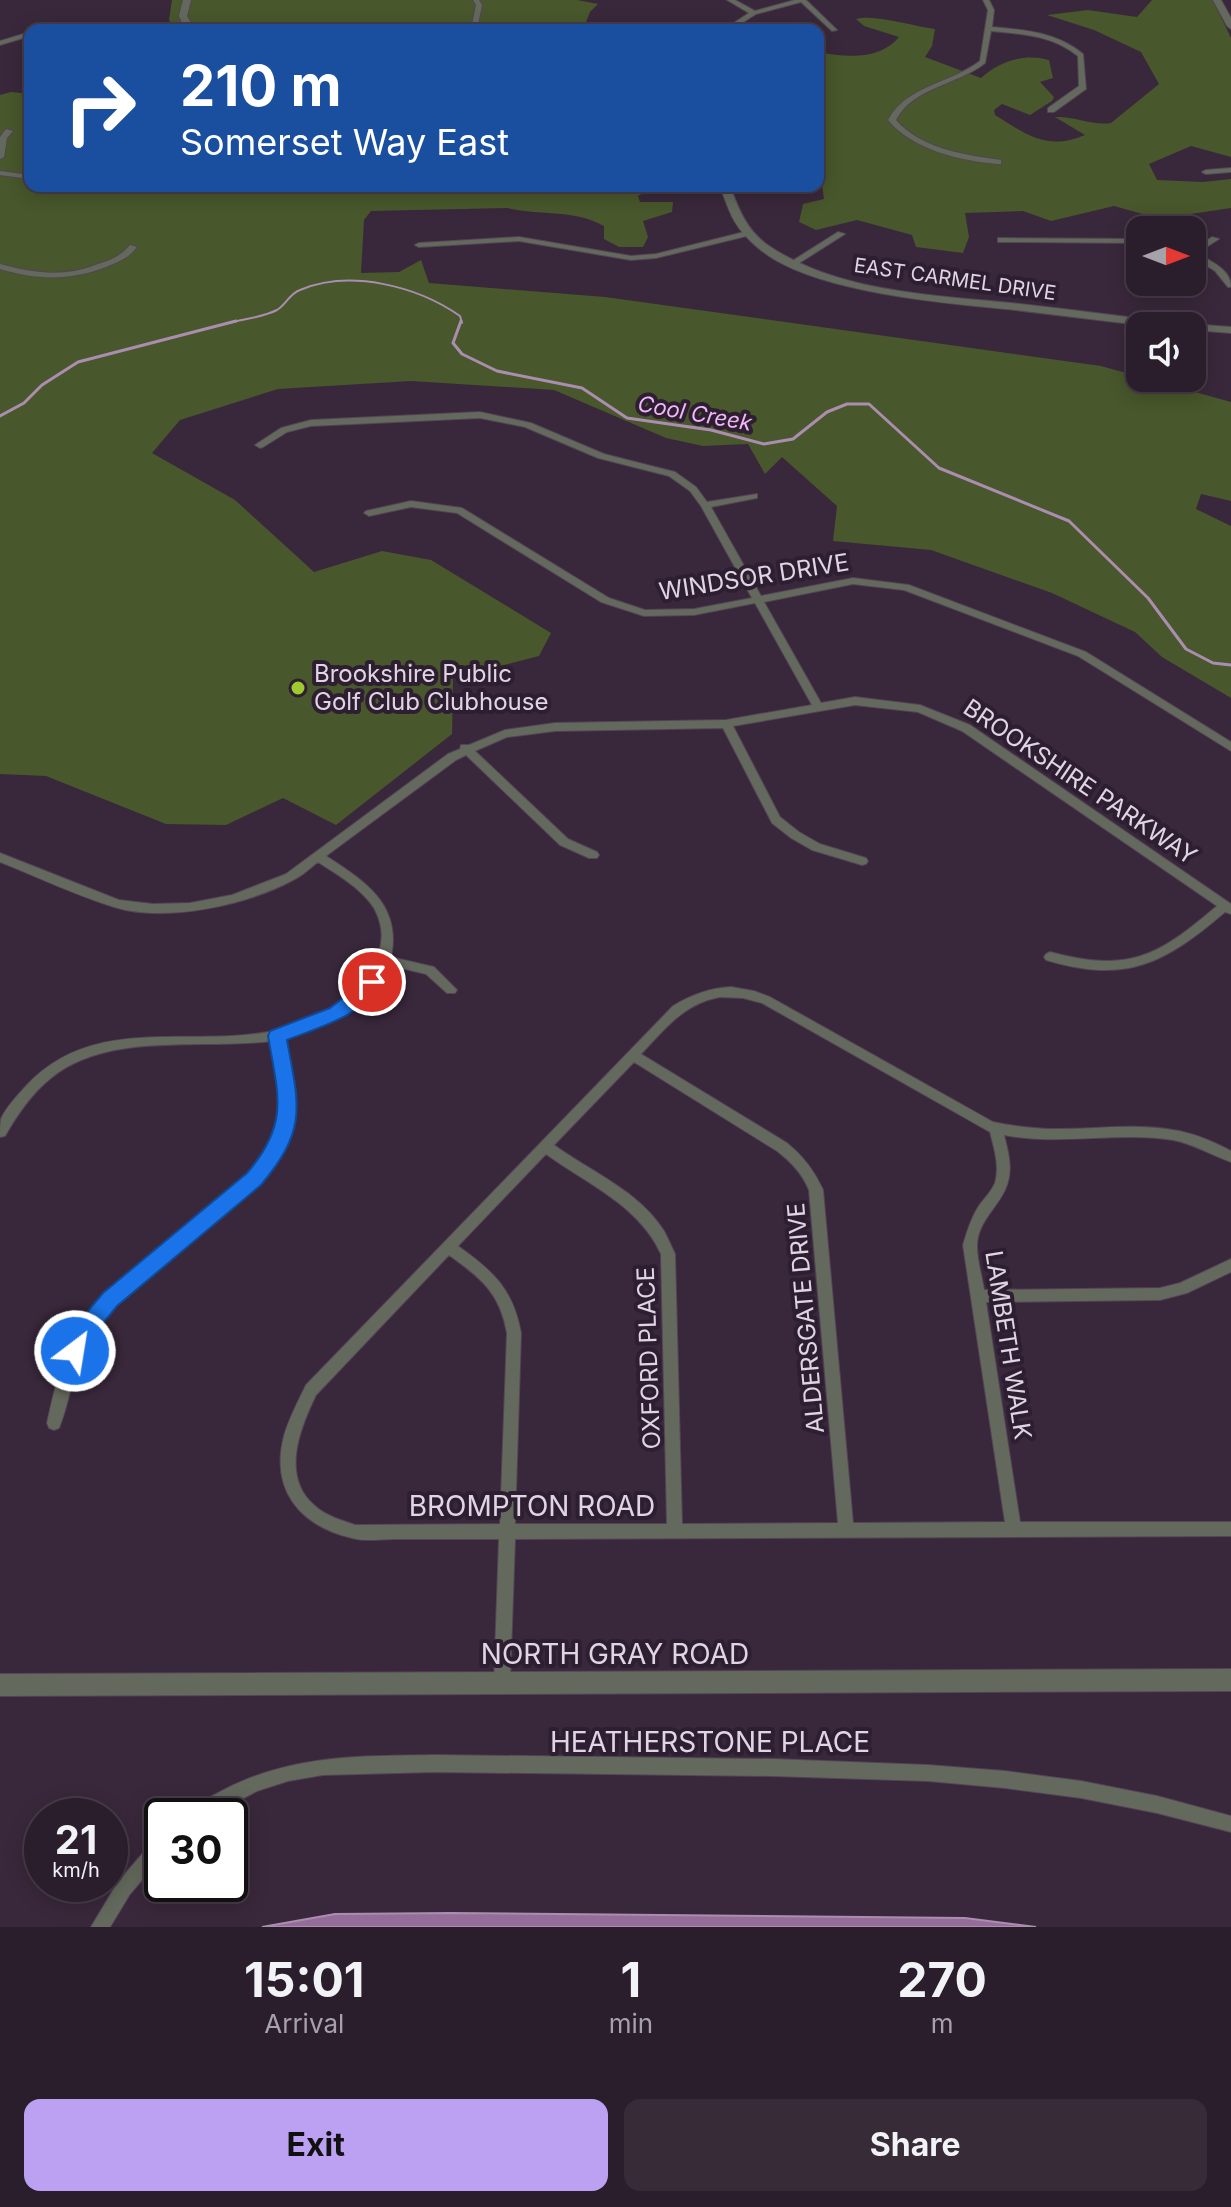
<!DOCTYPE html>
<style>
:root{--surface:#2b1e2c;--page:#372b38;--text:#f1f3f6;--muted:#a6a2a9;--line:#473c48;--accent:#bca0f2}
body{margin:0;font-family:Inter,sans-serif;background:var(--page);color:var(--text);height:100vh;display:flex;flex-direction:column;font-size:30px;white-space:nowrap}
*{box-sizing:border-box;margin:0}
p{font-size:26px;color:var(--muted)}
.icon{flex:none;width:44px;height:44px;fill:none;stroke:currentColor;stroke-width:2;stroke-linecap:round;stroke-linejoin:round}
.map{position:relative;height:1927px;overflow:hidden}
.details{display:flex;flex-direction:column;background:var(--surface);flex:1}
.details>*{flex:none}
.guide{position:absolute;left:24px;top:24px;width:800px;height:168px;border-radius:16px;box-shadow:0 4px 20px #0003,0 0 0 2px var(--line);background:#1a4fa0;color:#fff;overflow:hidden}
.needle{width:52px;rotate:90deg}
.controls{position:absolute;left:1126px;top:216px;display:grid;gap:16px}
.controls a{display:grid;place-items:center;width:80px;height:80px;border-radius:16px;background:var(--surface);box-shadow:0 4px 20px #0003,0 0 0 2px var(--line);font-size:40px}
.speed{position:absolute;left:24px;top:1798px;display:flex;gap:16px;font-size:40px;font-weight:700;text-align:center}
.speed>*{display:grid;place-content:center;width:104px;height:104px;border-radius:50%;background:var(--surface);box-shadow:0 4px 20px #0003,0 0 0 2px var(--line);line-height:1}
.speed small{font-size:20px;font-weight:400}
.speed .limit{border:4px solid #111;border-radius:12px;background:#fff;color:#111}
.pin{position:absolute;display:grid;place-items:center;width:68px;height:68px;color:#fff;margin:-34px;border:4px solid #fff;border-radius:50%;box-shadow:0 2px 8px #0007}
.me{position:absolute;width:88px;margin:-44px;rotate:31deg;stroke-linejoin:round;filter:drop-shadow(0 0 6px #0008)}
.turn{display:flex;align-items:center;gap:28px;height:168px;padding:0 24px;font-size:36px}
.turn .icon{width:104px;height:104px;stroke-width:2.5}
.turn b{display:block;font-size:56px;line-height:68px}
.eta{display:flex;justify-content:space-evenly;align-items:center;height:136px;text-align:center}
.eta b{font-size:48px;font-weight:700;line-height:56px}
.action{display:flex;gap:16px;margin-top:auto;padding:16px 24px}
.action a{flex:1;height:92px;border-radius:16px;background:var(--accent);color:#111;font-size:32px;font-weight:700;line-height:92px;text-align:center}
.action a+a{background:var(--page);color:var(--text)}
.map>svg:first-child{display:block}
.green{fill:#48572c}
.water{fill:#946e99;stroke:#ab8daf;stroke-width:2}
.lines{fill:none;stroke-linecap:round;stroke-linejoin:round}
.stream-far1{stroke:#ab8daf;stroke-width:2}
.stream{stroke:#ab8daf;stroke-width:3}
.minor-casing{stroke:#544456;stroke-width:2}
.tertiary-casing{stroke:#544456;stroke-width:2}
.minor{fill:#64695d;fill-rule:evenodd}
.tertiary{fill:#64695d;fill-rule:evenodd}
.route{fill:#1a73e8;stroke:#114b97;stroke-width:2}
.poi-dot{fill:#9eca2f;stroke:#2e1e31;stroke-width:3}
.labels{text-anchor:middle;stroke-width:8;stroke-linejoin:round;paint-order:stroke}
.far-street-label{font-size:20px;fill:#e0d5e2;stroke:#2e1e31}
.far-water-label{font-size:22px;font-style:italic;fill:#f1b8f9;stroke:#2e1e31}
.street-label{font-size:24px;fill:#e0d5e2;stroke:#2e1e31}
.poi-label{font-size:24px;fill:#e0d5e2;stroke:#2e1e31;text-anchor:start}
.near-street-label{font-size:28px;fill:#e0d5e2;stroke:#2e1e31}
</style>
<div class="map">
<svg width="1231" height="1927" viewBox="0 0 1231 1927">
<rect width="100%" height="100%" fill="#39283b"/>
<path class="green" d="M172,0H577L598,4L590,12L583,30H175L169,20Z
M1152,0H1213L1231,38V157L1191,146L1149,164L1157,180L1203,182L1231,179V208L1170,217L1150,216L1114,206L1051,221L1023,211L965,213L969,237L963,253L916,247L912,235L857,220L816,230L799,222L803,204L824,199L818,157V52C845,57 879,61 899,37L864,26L856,19C875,14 912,26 935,29L932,46L925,57L981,78C1000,61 1024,53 1049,60L1053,78L1040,82L1054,97L1052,101L1030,115L1002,104L994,110L995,115C1027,135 1047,151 1085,135L1055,117C1074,116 1093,126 1111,123L1159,84L1141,52L1094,30L1047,15L1088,10L1137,17Z
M11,92L30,94V186H666L663,192L651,188L638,196L640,202H673L672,212L643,221L648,237L643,247H619L604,239V226C574,209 541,216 507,208L371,211L364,220L361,273L399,272L421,260L429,283L605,297L1101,366L1231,402V501L1201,494L1196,509L1231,526V698L1162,657L1135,632L1052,593L931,550L833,541L837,506L782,457L765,474L748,444L703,446L666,438L554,390L411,381L278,389L180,420L152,453L235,500L314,572L382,551L431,560L551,633L539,656L453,678L452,734L336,825L283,798L226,825L166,824L46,776L0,774V95Z"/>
<path class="water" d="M451,1913L965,1918L1036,1927H262L335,1914Z"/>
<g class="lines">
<path class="stream-far1" d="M229,323C244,319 263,317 277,310C286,305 289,294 300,290C350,269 417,286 460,316L462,323"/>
<path class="stream" d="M461,321L453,343L462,354L497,371L582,388L627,418L711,430L764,444L793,439L827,412L847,404H869L939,468L1069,521L1148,598L1186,649L1213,663L1231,665
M0,416L24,403L42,385L78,362L236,321"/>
<g class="minor-casing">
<path id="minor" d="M473,0H479L482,5L477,30H471L476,5Z
M727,0H735L755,11L795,0H806L837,30L832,31L801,2L756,14L731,30H723L749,13Z
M983,0H989L994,10L992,27C1025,30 1056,32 1083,54L1086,89L1054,112H1048V108L1079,86L1078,56C1052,35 1023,34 991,31L985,63C958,85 913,87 896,120C921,149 965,155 1001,160V164H998C961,161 913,150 888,120C907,85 950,84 980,61L988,10Z
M185,22L188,24L187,25L160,30H90L93,28H147Z
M30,32V36L0,45V41Z
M6,129L13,131L7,138L4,157L0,159V137Z
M1231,168V172L1206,174L1202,172L1206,170Z
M0,171L30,175V179L0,175Z
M748,231L752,233L751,235L656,258L631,260L519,241L419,247L415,245L419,243L519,237L631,256L656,254Z
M838,232L845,234L796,265L789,263Z
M1212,237L1219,239L1197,253C1211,262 1231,269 1231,287H1228L1215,271L1192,257V250Z
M998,238L1140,239V243L1001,242H998Z
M130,245L137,247C129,258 118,262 106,267C69,281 37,280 0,269V264C34,273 64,278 98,264C111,260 121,256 130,245Z
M480,412L531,423L604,454L675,472L696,487L707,502L757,494V498L711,507L761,596L853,578L909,585L1086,652L1231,742V751L1078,656L904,590L853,584L764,602L821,703L855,697L920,705L970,725L1231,904V914L1225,912C1164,964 1126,984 1046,960L1044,957L1046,954L1050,952C1129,973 1157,957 1217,906L962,731L918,712L855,705L733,726L780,817L799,832L820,844L866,858L868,861L866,864L862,865L812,850L791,838L772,823L723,728L555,731L507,737L475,751L568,839L597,852L599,855L597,858H589L560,845L466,755L456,760L326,856C365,881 402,905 391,957L434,967L457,990L455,993H447L426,974L388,965C368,1009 327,1026 284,1038C289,1062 298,1086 296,1110C288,1197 146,1257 96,1325C73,1357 73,1394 59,1428L54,1430L49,1428L47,1423C55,1387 64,1346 87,1315C138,1249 261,1199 282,1119C288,1093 277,1065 272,1041C202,1050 109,1031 51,1078C31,1094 17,1115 5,1136L0,1137C0,1132 0,1124 1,1119C6,1107 18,1095 27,1085C97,1011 195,1051 282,1029C325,1018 375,993 381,943C383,931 380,919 374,908C361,888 338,875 318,862C310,868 302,876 293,880C247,905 165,923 114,907C75,895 38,877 0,862V853L119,900L153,904L190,903L232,895L286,874L448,754L460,749L461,745H469L505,730L555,723L726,720L812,705L755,603L694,615L644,616L601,602L457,513L411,507L369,516L364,513L366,511L411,501L462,508L609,598L645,610L694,609L752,598L701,506L690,491L669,476L598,458L525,427L480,418L311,426L287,432L263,447L260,448L255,445L281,428L311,420Z
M731,987L754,991L770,997L993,1122C1011,1126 1029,1128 1048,1129C1090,1130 1131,1123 1173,1130C1194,1133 1212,1141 1231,1151V1162C1211,1155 1194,1144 1173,1140C1117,1131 1060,1146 1004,1135C1008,1151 1013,1168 1007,1185C1000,1206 977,1221 977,1246C977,1260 982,1276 984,1290L1160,1288L1180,1283L1231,1259V1272L1187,1293L1160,1300L986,1302L1020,1522H1231V1536L515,1539L510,1682L508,1688L502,1690L496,1688L494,1682L499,1539C465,1539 430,1539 395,1539C382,1539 365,1542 352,1538C300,1526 270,1490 284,1436C289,1418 298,1402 306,1385L673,1006C691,995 710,988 731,987ZM720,997L743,998L762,1003L990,1132C994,1148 1000,1166 995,1183C991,1193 982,1200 977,1209C970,1221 967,1232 963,1245L1005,1522L853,1523L823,1190C814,1170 803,1156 787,1143L641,1054C666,1028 683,1004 720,997ZM634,1062L777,1151C791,1162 802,1173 809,1190L838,1523L682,1524L675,1254C671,1246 668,1238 664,1231C639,1191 591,1172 554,1145ZM546,1154C587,1184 639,1205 661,1254L667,1524H515L521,1333C513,1289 493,1271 458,1246ZM449,1255C481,1278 500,1293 507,1333L500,1524L355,1525C341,1520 326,1516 315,1506C280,1477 300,1428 316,1395Z
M434,1755L773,1759L928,1765L1005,1771L1081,1781L1157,1796L1231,1816V1832L1157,1813L1081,1798L1005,1788L928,1781L773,1776L434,1772L323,1775L288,1781L257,1791L210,1816H187C191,1805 205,1800 216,1794C285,1755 356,1756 434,1755Z
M162,1836V1857L130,1894L110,1927H91L118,1882L156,1838Z"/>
</g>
<g class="tertiary-casing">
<path id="tertiary" d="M183,0H191L187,16L195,30H185L179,16Z
M1213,0H1221L1231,18V29L1227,26Z
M720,186H730C739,210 747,231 769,246C838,292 931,295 1011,303C1066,309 1120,316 1175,323L1181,326H1148C1103,321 1059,315 1015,310C946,303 809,293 757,247C734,227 730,214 720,186Z
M1192,324L1231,327V333L1192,330V326H1187Z
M1231,1669V1691L0,1696V1674Z"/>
</g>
<use href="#minor" class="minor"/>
<use href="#tertiary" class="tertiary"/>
</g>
<path class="route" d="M372,975L381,982C361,1017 322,1026 287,1040C299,1106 308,1129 261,1185L117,1306L99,1328L82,1357L75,1360L67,1357L64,1351C74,1329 87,1311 103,1293L247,1173C290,1123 278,1095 268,1036L270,1031L330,1008Z"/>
<circle class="poi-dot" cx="298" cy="688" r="8"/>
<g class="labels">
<g class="far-street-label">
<text transform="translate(955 279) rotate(8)" y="7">EAST CARMEL DRIVE</text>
</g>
<g class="far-water-label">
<text transform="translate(695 413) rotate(10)" y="8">Cool Creek</text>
</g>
<g class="street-label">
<text transform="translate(754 577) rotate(-9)" y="8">WINDSOR DRIVE</text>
<text transform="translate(1080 782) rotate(34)" y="8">BROOKSHIRE PARKWAY</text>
<text transform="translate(806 1318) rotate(-95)" y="8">ALDERSGATE DRIVE</text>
<text transform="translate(1008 1345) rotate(81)" y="8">LAMBETH WALK</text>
<text transform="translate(649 1358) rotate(-92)" y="8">OXFORD PLACE</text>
</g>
<g class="poi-label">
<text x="314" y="682">Brookshire Public<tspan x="314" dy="28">Golf Club Clubhouse</tspan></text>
</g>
<g class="near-street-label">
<text x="532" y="1516">BROMPTON ROAD</text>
<text x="615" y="1664">NORTH GRAY ROAD</text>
<text x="710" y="1752">HEATHERSTONE PLACE</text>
</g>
</g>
</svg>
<div class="controls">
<a><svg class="needle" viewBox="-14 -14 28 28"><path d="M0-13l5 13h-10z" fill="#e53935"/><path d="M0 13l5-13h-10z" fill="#a6a2a9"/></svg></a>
<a><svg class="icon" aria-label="sound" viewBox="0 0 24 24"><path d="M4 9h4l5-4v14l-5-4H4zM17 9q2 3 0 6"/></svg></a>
</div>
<div class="speed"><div>21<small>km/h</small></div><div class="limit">30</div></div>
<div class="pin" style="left:372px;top:982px;background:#d93025"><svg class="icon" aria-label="arrive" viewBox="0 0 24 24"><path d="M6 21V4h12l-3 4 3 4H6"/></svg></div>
<svg class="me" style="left:75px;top:1351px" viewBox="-20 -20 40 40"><circle r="17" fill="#1a73e8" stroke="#fff" stroke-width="3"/><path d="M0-11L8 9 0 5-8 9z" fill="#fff"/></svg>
<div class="guide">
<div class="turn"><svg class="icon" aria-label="right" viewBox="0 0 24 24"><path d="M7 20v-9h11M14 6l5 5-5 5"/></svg><div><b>210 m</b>Somerset Way East</div></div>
</div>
</div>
<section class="details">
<div class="eta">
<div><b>15:01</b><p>Arrival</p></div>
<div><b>1</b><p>min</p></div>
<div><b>270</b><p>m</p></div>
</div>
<div class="action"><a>Exit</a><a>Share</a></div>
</section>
